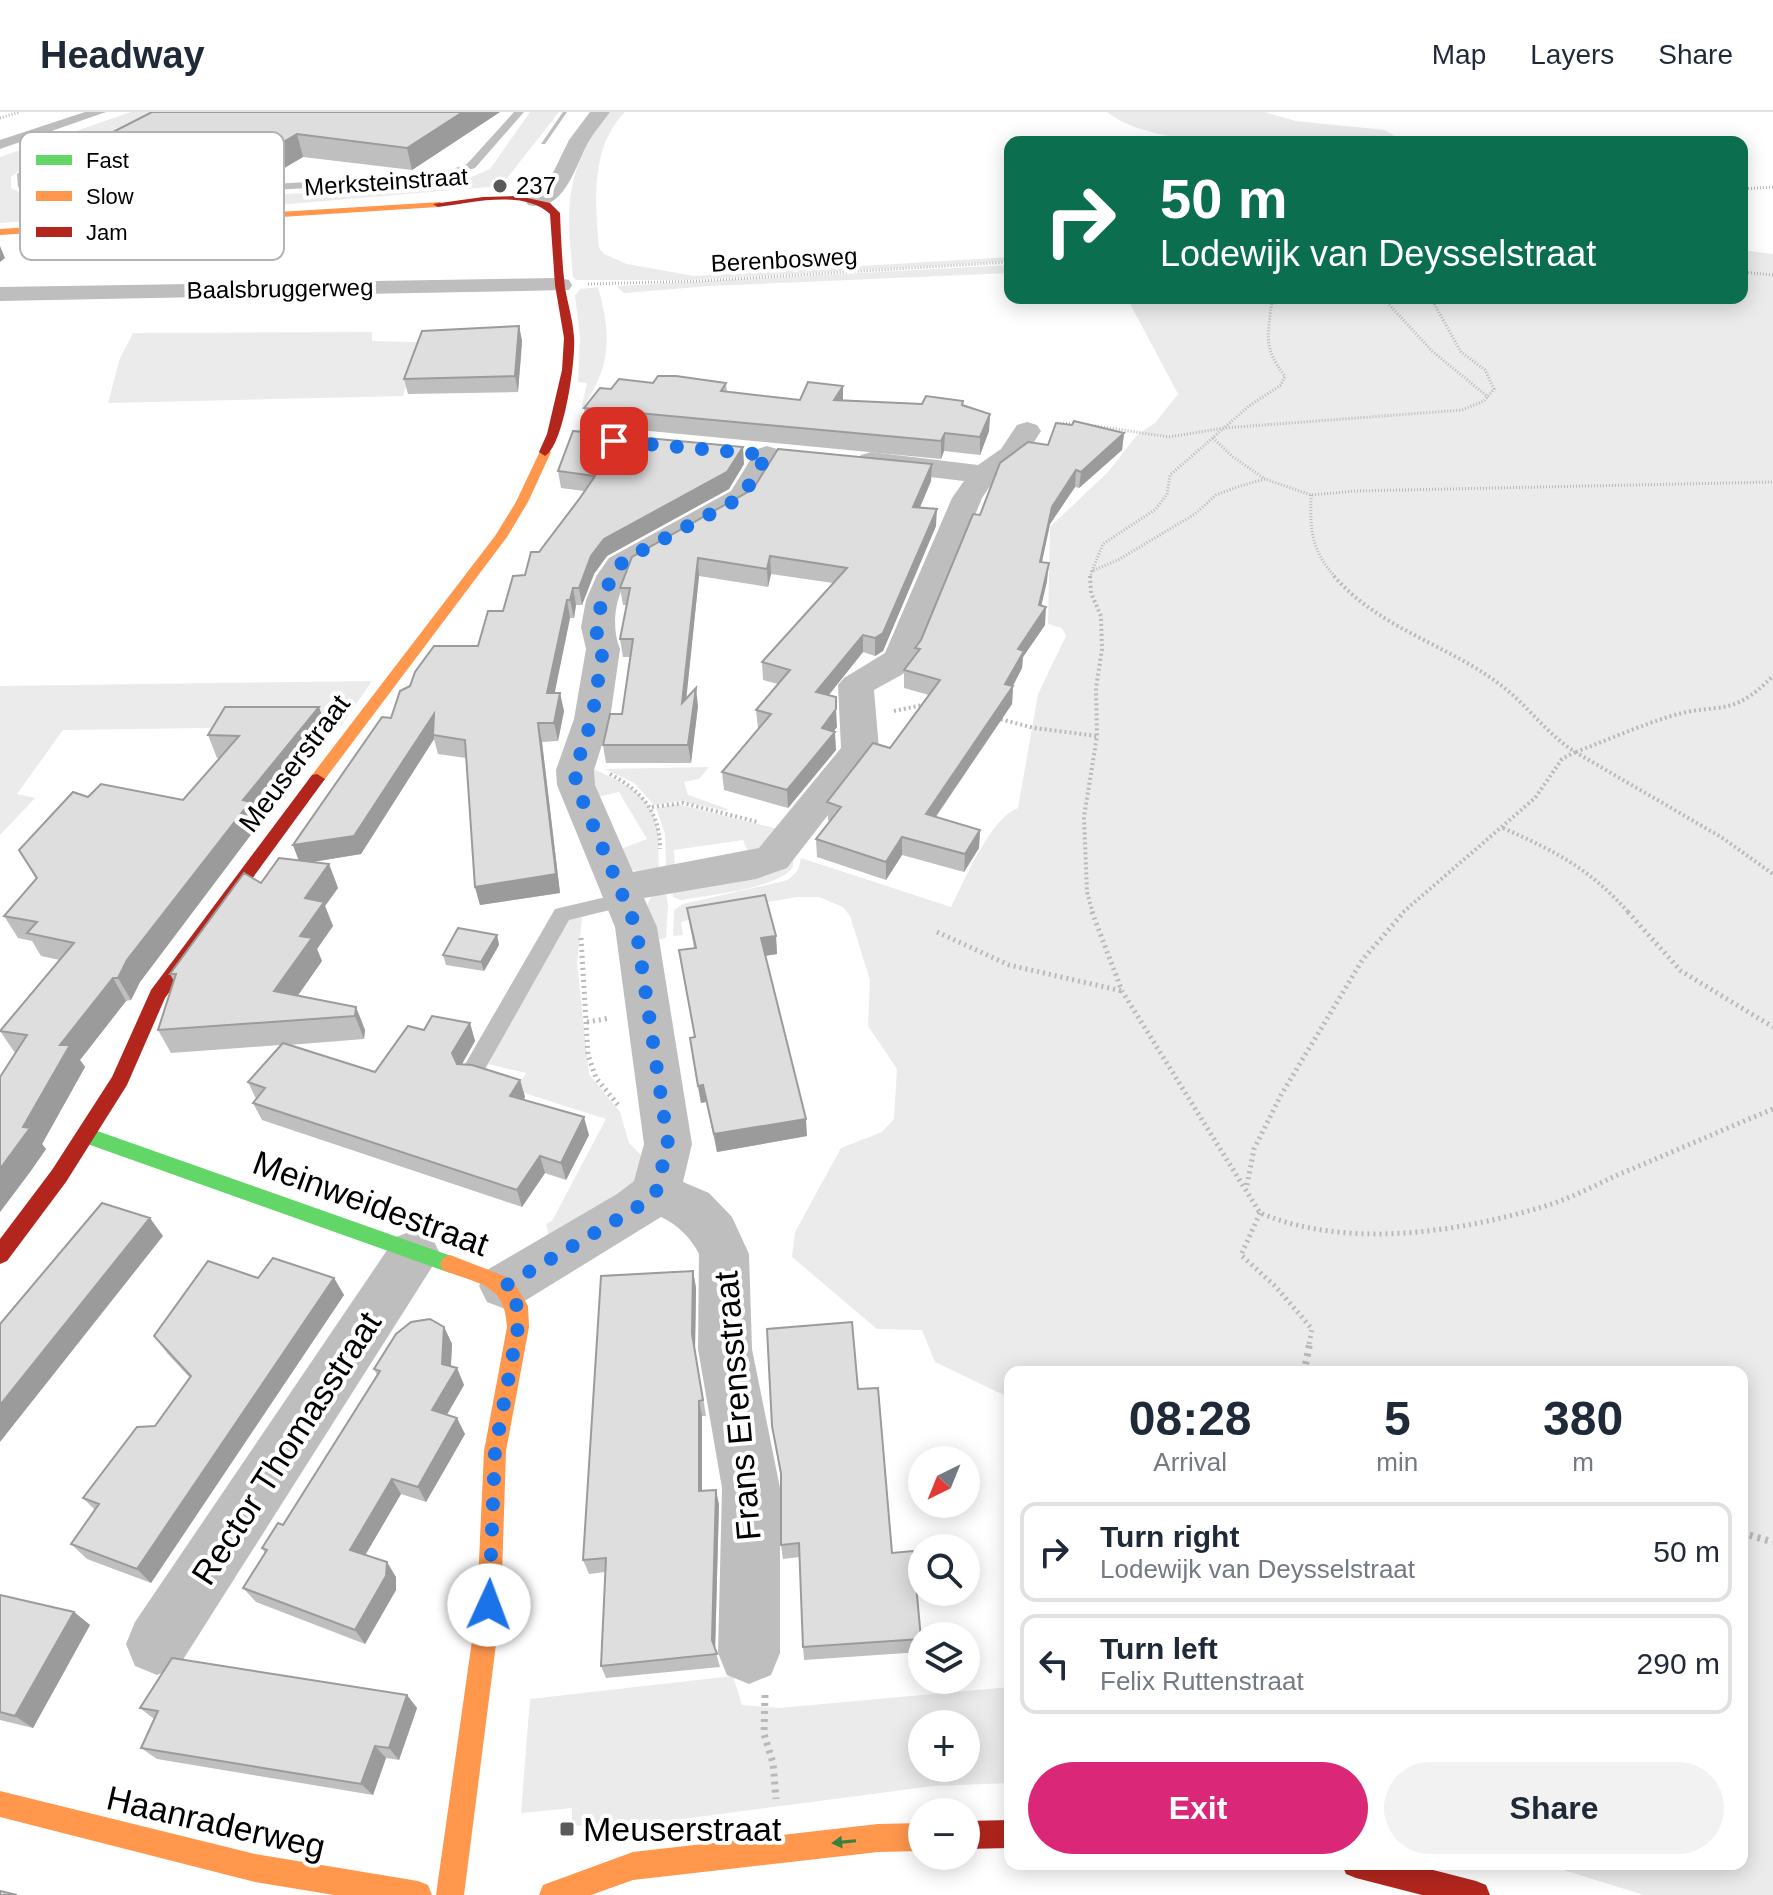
<!DOCTYPE html>
<meta charset="utf-8">
<style>
:root{--surface:#fff;--page:#f2f2f3;--text:#1f2937;--muted:#747a83;--line:#e0e1e3;--accent:#db2777}
body{margin:0;font-family:Helvetica,sans-serif;background:var(--page);color:var(--text);height:100vh;display:flex;flex-direction:column;font-size:30px;white-space:nowrap}
*{box-sizing:border-box;margin:0}
p{font-size:26px;color:var(--muted)}
.icon{flex:none;width:44px;height:44px;fill:none;stroke:currentColor;stroke-width:2;stroke-linecap:round;stroke-linejoin:round}
.map{position:relative;flex:1;overflow:hidden}
.details{position:absolute;left:1004px;top:1254px;width:744px;height:504px;display:flex;flex-direction:column;background:var(--surface);border-radius:16px;box-shadow:0 4px 20px #0003}
.details>*{flex:none}
.hud{position:absolute;left:1004px;top:24px;width:744px;height:168px;border-radius:16px;box-shadow:0 4px 20px #0003;background:#0b6e4f;color:#fff;overflow:hidden}
.needle{width:52px;rotate:223deg}
.fabs{position:absolute;left:908px;top:1334px;display:grid;gap:16px}
.fabs a{display:grid;place-items:center;width:72px;height:72px;border-radius:50%;background:var(--surface);box-shadow:0 4px 20px #0003;font-size:40px}
.pin{position:absolute;display:grid;place-items:center;width:68px;height:68px;color:#fff;margin:-34px;border-radius:16px;box-shadow:0 4px 12px #0006}
.me{position:absolute;width:88px;margin:-44px;rotate:2deg;stroke-linejoin:round;filter:drop-shadow(0 0 6px #0008)}
.turn{display:flex;align-items:center;gap:28px;height:168px;padding:0 24px;font-size:36px}
.turn .icon{width:104px;height:104px;stroke-width:2.5}
.turn b{display:block;font-size:56px;line-height:68px}
.eta{display:flex;justify-content:space-evenly;align-items:center;height:136px;text-align:center}
.eta b{font-size:48px;font-weight:800;line-height:56px}
.primary-button{display:flex;gap:16px;margin-top:auto;padding:16px 24px}
.primary-button a{flex:1;height:92px;border-radius:48px;background:var(--accent);color:#fff;font-size:32px;font-weight:800;line-height:92px;text-align:center}
.primary-button a+a{background:var(--page);color:var(--text)}
ul{padding:0;list-style:none}
li{display:flex;align-items:center;gap:24px;height:100px;margin:0 16px 12px;padding:0 8px;border:4px solid var(--line);border-radius:16px}
li div{flex:1}
li b{display:block;font-size:30px}
li em{font-style:normal}
header{display:flex;align-items:center;gap:48px;box-sizing:border-box;height:112px;padding:0 40px;background:var(--surface);border-bottom:2px solid var(--line)}
header strong{font-size:38px}
nav{display:flex;gap:44px;margin-inline-start:auto;font-size:28px}
.map>svg:first-child{display:block}
.green{fill:#ebebeb;fill-rule:evenodd}
.water{fill:#bdbdbd}
.lines{fill:none;stroke-linecap:round;stroke-linejoin:round}
.stream{fill:#bdbdbd;fill-rule:evenodd}
.path-far3{stroke:#b9b9b9;stroke-width:3;stroke-dasharray:1 2;stroke-linecap:butt}
.path-far2{stroke:#b9b9b9;stroke-width:4;stroke-dasharray:2 3;stroke-linecap:butt}
.path-far1{stroke:#b9b9b9;stroke-width:5;stroke-dasharray:2 4;stroke-linecap:butt}
.path{stroke:#b9b9b9;stroke-width:7;stroke-dasharray:3 5;stroke-linecap:butt}
.lane{fill:#bebebe;fill-rule:evenodd}
.street{fill:#bebebe;fill-rule:evenodd}
.fast{fill:#63d668;fill-rule:evenodd}
.slow{fill:#ff974d;fill-rule:evenodd}
.jam{fill:#b3261e;fill-rule:evenodd}
.wall{fill:#bfbfbf}
.shaded-wall{fill:#9b9b9b}
.building{fill:#dedede;stroke:#9b9b9b;stroke-width:2}
.oneway{fill:#3b803e}
.route{stroke:#1a73e8;stroke-width:14;stroke-dasharray:0 25.2}
.poi-dot{fill:#595959;stroke:#fff;stroke-width:3}
.labels{text-anchor:middle;stroke-width:8;stroke-linejoin:round;paint-order:stroke}
.far-street-label{font-size:24px;fill:#000;stroke:#fff}
.far-poi-label{font-size:24px;fill:#000;stroke:#fff;text-anchor:start}
.street-label{font-size:28px;fill:#000;stroke:#fff}
.near-street-label{font-size:34px;fill:#000;stroke:#fff}
.near-poi-label{font-size:34px;fill:#000;stroke:#fff;text-anchor:start}
.key{fill:#fff;stroke:#b2b2b2;stroke-width:2}
.key-label{font-size:22px;fill:#000}
</style>
<header>
<strong>Headway</strong>
<nav><a>Map</a><a>Layers</a><a>Share</a></nav>
</header>
<div class="map">
<svg width="1773" height="1783" viewBox="0 0 1773 1783">
<rect width="100%" height="100%" fill="#fff"/>
<path class="green" d="M131,0H174L27,53L11,65V76L27,84L24,88L211,86L453,73L490,57L530,0H559L501,74L289,92L0,111V45Z
M608,0H625C590,36 595,90 599,136L604,142L627,152L694,164L1010,145V149L685,168H576L573,165C566,92 564,62 608,0Z
M1107,0H1264L1296,9L1385,18L1404,30C1332,30 1160,44 1107,0Z
M1742,138L1773,142V1783H1644L1544,1752H1742V1260H1010V1286L935,1250L922,1218L877,1217L792,1145L795,1120L841,1036L882,1020L894,1007L897,957L868,914L870,868L850,804L843,795L819,785H797L690,803L689,808L681,810L683,823L673,824L674,798L683,792L788,768L798,758L801,746L951,795C965,768 990,706 1018,696L1038,582L1066,524L1062,516L1048,512L1050,415L1108,360L1137,323L1155,311L1178,282L1127,186H1742Z
M1010,153V161L710,174L624,181L616,174Z
M598,175C612,224 611,256 581,298L587,271L578,270L580,224L575,184L580,177Z
M372,220V229L448,231L446,242L522,240L520,259L412,271L405,276L403,284L108,291L120,246L133,221Z
M372,569L341,614L63,618L17,682L35,686L0,723V574Z
M709,655L699,667L684,670L688,683L728,697L726,699L680,689L654,693L634,671L605,657Z
M593,657C624,671 654,683 658,721C659,734 658,747 659,760L628,758L618,738L647,727L619,680L594,686Z
M677,692L786,719L750,745L743,728L674,738L675,758L666,759L665,722L656,696Z
M793,735V755C778,777 707,783 681,788L673,785L671,774Z
M665,776L668,792L666,826L655,828C648,805 638,787 665,776Z
M580,802L582,807L577,851L589,962L620,1000L629,1031L652,1054L647,1065L550,1127L546,1112L552,1109L606,1007L515,978L526,961L488,952L566,808Z
M733,1564L742,1593L779,1596L1010,1575V1671L933,1674L675,1708L572,1714V1696L521,1701L530,1587ZM922,1612H966V1656H922Z"/>
<path class="water" d="M85,0H106L0,37V28Z"/>
<g class="lines">
<path class="stream" d="M563,0H567L545,32H541Z"/>
<path class="path-far3" d="M0,6L20,0
M1742,77L1773,75
M1742,160L1773,163
M588,172L698,169L1010,150
M1383,186L1432,239L1488,285
M1057,311L1079,312
M1089,313L1169,325L1224,316L1249,294L1281,273L1285,264C1261,234 1269,222 1272,186
M1213,326L1233,345L1265,367
M1311,383C1310,419 1311,438 1336,466
M1092,459L1103,432L1156,397L1167,382L1170,363L1224,316L1462,298L1484,289L1494,277L1485,258L1461,240L1431,186
M1090,466L1092,459L1118,448L1195,402L1216,383L1237,375L1265,367L1311,383L1355,379L1773,370"/>
<path class="path-far2" d="M1090,464L1091,481L1101,504L1102,537L1096,576L1097,624L1084,705L1087,780L1093,802
M1334,464C1378,516 1449,533 1502,574C1528,594 1547,622 1575,640L1562,647L1535,686L1401,802
M894,599L927,592
M996,606L1034,616L1097,624
M1575,640L1721,725L1773,762
M1576,640C1607,628 1639,614 1671,604C1721,589 1729,608 1773,564
M610,662C642,679 660,700 660,737
M652,695L683,691L758,710
M1503,716C1557,740 1590,757 1630,802"/>
<path class="path-far1" d="M1092,800L1122,879L1260,1101C1346,1137 1455,1121 1542,1095C1567,1088 1592,1075 1615,1064C1668,1042 1720,1019 1773,997
M1628,800L1681,859L1773,915
M937,820L1009,853L1122,879
M581,826L588,943L596,966L619,994
M587,910L610,906
M1247,1073L1254,1037L1281,983L1363,847L1404,800
M1260,1101L1241,1143L1276,1175L1312,1217L1309,1232"/>
<path class="path" d="M1304,1260L1310,1230
M1742,1421L1773,1430
M765,1583L764,1622L773,1651L776,1687"/>
<path class="lane" d="M172,0H186L40,54L27,63L28,73L45,79L108,81L436,63L467,52L514,0H524L475,56L437,69L108,87L44,85L18,75L17,62L32,50Z
M623,781L630,783L633,788L630,793L569,808L480,966L472,969L464,966L461,960L464,954L555,797Z"/>
<path class="street" d="M590,0H610C603,10 594,20 588,31C575,54 564,102 528,93L525,88L548,71L569,28Z
M560,166L569,168L572,173L569,178L0,189V175Z
M1027,310L1037,313L1041,319L1022,349L994,368L982,386L918,545L903,562L874,578L879,637L787,756L756,767L644,786L657,815L692,1032L683,1070L709,1081L732,1105L749,1142L752,1237L780,1376V1541L771,1563L749,1572L727,1563L718,1541L722,1376L698,1237L699,1142C691,1126 677,1112 661,1105L523,1190L505,1197L487,1190L479,1174L487,1158L617,1082L634,1069L644,1032L615,815L557,673L556,658L574,607L586,537L581,515L586,488L597,463L609,446L731,379L757,337L767,334L777,337L782,343L753,391L639,453C617,472 609,510 620,537L610,607L594,658L595,673L633,760L759,736L841,636L838,573L844,566L885,541L952,386L964,369L871,358L861,355L856,349L861,343L871,340L978,353L1001,337L1017,313Z
M414,1118L432,1125L439,1140L432,1155L179,1554L157,1563L135,1554L126,1532L135,1510L396,1125Z"/>
<path class="fast" d="M86,1015L457,1146L460,1152L457,1158L450,1161L79,1029L76,1023L79,1017Z"/>
<path class="slow" d="M441,90L438,95L0,123V117Z
M541,337L551,340L528,390L507,425L322,671H312L309,667L312,663L495,424L516,390Z
M450,1143L512,1167L528,1194L529,1215L506,1339L501,1493L464,1783H436L477,1493L484,1339L507,1215C505,1171 479,1173 443,1158L440,1152L443,1146Z
M0,1679L255,1742L418,1769L428,1773L432,1783H334L255,1770L0,1705Z
M922,1711V1739L878,1740L633,1768L591,1783H539L543,1773L633,1740L878,1712Z"/>
<path class="jam" d="M518,84L550,91L560,101C561,126 562,151 565,176C568,192 573,209 574,225C576,247 564,334 545,344L539,340L547,322L562,258L564,226L555,173L550,102C523,77 471,91 438,95L433,92L483,85Z
M317,662L325,667L322,671L165,886L127,973L66,1070L7,1149L0,1152V1127L52,1058L112,965L151,878L312,663Z
M1010,1708V1736L966,1737V1709Z
M1342,1752H1410L1476,1769L1486,1773L1490,1783H1422L1356,1766L1346,1762Z"/>
</g>
<path class="wall" d="M152,0H500L412,58L303,45L274,62L121,42L113,20Z
M519,214L522,229L518,280L408,282L404,267Z
M653,271H726L727,280L800,288L922,292L963,289V294L990,302L989,319L980,343L944,339L941,347L587,313L584,296L611,277Z
M1124,321L1122,338L1079,376L1075,375L1050,412L1042,450L1047,469L1041,494L1045,513L1023,545L1022,556L1013,574L1012,592L936,705L980,718L979,736L964,760L902,743L886,768L817,745L816,727L830,709L828,708L827,690L890,636L929,583L904,576V558L914,545L915,536L921,528L980,403L1048,333Z
M744,352L729,377L607,444L594,462L582,493H576L574,506H570L554,581L564,599L558,629L542,630L560,781L480,793L475,775L466,646L438,642L434,627L361,742L312,750L329,752L338,776L325,794L333,814L317,837L322,849L298,883L356,895L365,918L364,927L289,933L375,960L424,918L470,911L475,929L462,952L520,968L525,985L524,988L589,1023L566,1068L545,1061L522,1095L262,1008L253,991L256,987L248,970L280,933L171,941L158,918L174,869L170,862L261,771L299,748L293,733L391,606L478,534L503,499L539,440L584,379L561,376L558,359Z
M932,352L931,369L920,395L936,414L883,539L875,544L863,540L828,583L837,615L834,619L836,638L788,696L724,678L722,660L759,616H758L756,598L778,572L763,568L762,550L833,471L771,462L768,475L699,464L686,586L698,594L691,651H606L603,633L622,602L631,545H623L620,527L627,493H623L620,476Z
M327,617L257,706L259,712L140,870L131,888L126,889L80,948L85,955L42,1032L46,1037L30,1060L0,1100V965L15,941L0,919L60,848L41,844L32,829L18,826L4,804L36,767L19,738L88,685L183,688L220,646H217L208,623Z
M687,796L776,824L777,842L765,844L807,1024L717,1040L706,990L701,991L692,944L695,925L679,838L694,836Z
M497,823L499,833L484,859L446,853L443,843Z
M693,1159L696,1176L695,1238L706,1304H702V1379L719,1392L715,1537L720,1555L606,1566L601,1554L605,1460L589,1462L583,1448Z
M258,1166H334L344,1183L151,1471L87,1447L71,1432L95,1398L83,1386L155,1314L190,1266L167,1241L154,1224Z
M444,1215L452,1232L451,1254L457,1256L464,1273L447,1303L465,1322L426,1390L401,1382L365,1443L396,1465V1478L365,1532L256,1490L243,1476L265,1441L262,1436L283,1413L377,1263L374,1257Z
M858,1277L892,1441L921,1527V1540L804,1548L803,1535L800,1445L783,1447L781,1433V1367L772,1314Z
M0,1483L74,1500L90,1513L33,1616L0,1608Z
M407,1583L417,1596L399,1648L386,1646L373,1683L157,1647L141,1636L154,1607L140,1596Z"/>
<path class="shaded-wall" d="M463,0H500L412,58L407,36Z
M297,22L303,45L274,62L268,39Z
M0,134L5,146L0,150Z
M519,214L522,229L518,280L515,264Z
M843,274V291L834,288Z
M990,302L989,319L980,343V325Z
M945,321L944,339L941,347V329Z
M1124,321L1122,338L1079,376L1081,360Z
M743,335L744,352L729,377L607,444L594,462L582,493L579,476L591,444L604,427Z
M932,352L931,369L913,412V395Z
M1076,358L1075,375L1050,412L1038,468L1040,450L1052,395Z
M937,397L936,414L883,539L875,544V526Z
M770,444L771,462L768,475L767,457Z
M698,446L699,464L684,609L682,591Z
M1049,451L1047,469L1038,508L1046,495L1045,513L1023,545L1022,556L1010,579L1013,574L1012,592L925,720L926,702L1005,572L1018,537L1039,493Z
M573,476L576,493L574,506L570,488Z
M567,488L570,506L551,599L547,581Z
M863,523V540L817,598L816,580Z
M696,576L698,594L691,651L688,633Z
M560,581L564,599L558,629L554,611Z
M319,595L327,617L257,706L259,712L140,870L131,888L118,866L127,848L243,688Z
M836,597L837,615L823,634L822,616Z
M434,602V627L361,742L300,752L293,733Z
M538,611L542,630L560,781L480,793L475,775Z
M835,620L836,638L788,696L787,678Z
M980,718L979,736L964,760L965,742Z
M902,725V743L886,768V750Z
M329,752L338,776L325,794L333,814L317,837L322,849L285,902L274,879L300,824L305,786Z
M497,823L499,833L484,859L481,850Z
M776,824L777,842L763,844L761,826Z
M113,866L126,889L80,948L85,955L42,1032L46,1037L30,1060L0,1100V1057L23,1015L60,933Z
M356,895L365,918L364,927L355,904Z
M470,911L475,929L458,959L452,941Z
M520,968L525,985L516,1001L510,984Z
M703,973L706,990L701,991L698,974Z
M584,1005L589,1023L566,1068L561,1051Z
M806,1007L807,1024L717,1040L714,1022Z
M540,1044L545,1061L522,1095L517,1078Z
M150,1106L163,1124L0,1330V1293Z
M693,1159L696,1176L695,1238L706,1304L692,1222Z
M334,1166L344,1183L151,1471L137,1457Z
M444,1215L452,1232L450,1268L442,1252Z
M457,1256L464,1273L440,1314L432,1298Z
M699,1289L702,1304V1394L699,1379Z
M457,1306L465,1322L426,1390L418,1375Z
M392,1367L401,1382L360,1452L350,1438Z
M716,1378L719,1392L715,1541L712,1528Z
M387,1450L396,1465V1478L365,1532L355,1518Z
M74,1500L90,1513L33,1616L15,1604Z
M407,1583L417,1596L399,1648L389,1636Z
M375,1634L386,1646L373,1683L361,1672Z"/>
<path class="building" d="M152,0H463L407,36L297,22L268,39L113,20Z
M519,214L515,264L404,267L422,219Z
M658,264H676L726,271L721,279L800,288L808,270L843,274L834,288L922,292L926,284L963,289L962,293L990,302L980,325L945,321L941,329L584,296L600,276L611,277L619,267L653,271Z
M1074,309L1124,321L1081,360L1076,358L1052,395L1040,450L1049,451L1039,493L1046,495L1018,537L1024,539L1005,572L1013,574L926,702L980,718L965,742L902,725L886,750L816,727L841,695L827,690L873,631L890,636L940,568L904,558L920,537L915,536L921,528L973,402L980,403L1000,351L1028,330L1048,333L1056,311L1072,313Z
M573,319L743,335L727,360L604,427L591,444L579,476H573L570,488H567L547,581H560L554,611H538L556,762L475,775L465,628L433,623L434,602L354,724L293,733L382,605L391,606L400,579L410,574L415,560L434,534H478L488,499H503L513,464L525,463L531,440H539L580,386L595,364L558,359Z
M778,337L932,352L913,395L937,397L883,521L875,526L863,523L816,580L836,585V597L822,616L835,620L787,678L722,660L771,602L756,598L790,558L762,550L847,456L770,444L767,457L698,446L682,591L696,576L688,633H603L610,602H622L633,527H620L630,476H620L632,445L753,377Z
M225,595H319L243,688L250,690L127,848L118,866H113L60,933H70L23,1015L30,1016L0,1057V965L27,923L0,919L74,831L27,821L37,810L4,804L37,766L19,738L73,680L88,685L101,672L183,688L239,624L208,623Z
M279,746L329,752L305,786L324,790L300,824L312,826L274,879L356,895L355,904L158,918L176,862H170L244,761L261,771Z
M765,783L776,824L761,826L806,1007L714,1022L703,973L698,974L690,926L695,925L679,838L696,836L687,796Z
M458,816L497,823L481,850L443,843Z
M432,904L470,911L452,941L457,952L472,953L520,968L510,984L584,1005L561,1051L540,1044L517,1078L253,991L265,976L248,970L283,931L375,960L408,914L424,918Z
M102,1091L150,1106L0,1293V1212Z
M273,1146L334,1166L137,1457L71,1432L99,1392L83,1386L137,1315L155,1314L191,1264L154,1224L208,1149L258,1166Z
M693,1159L692,1222L703,1288L699,1289V1379L716,1378L712,1528L717,1542L601,1554L606,1446L583,1448L601,1164Z
M430,1207L444,1215L442,1252L457,1256L432,1298L457,1306L418,1375L392,1367L350,1438L387,1450L386,1464L355,1518L243,1476L267,1438L262,1436L278,1411L283,1413L380,1259L374,1257L396,1222L411,1210Z
M852,1210L858,1277L878,1276L892,1441L913,1439L921,1527L803,1535L799,1431L781,1433V1361L772,1314L767,1217Z
M0,1483L74,1500L15,1604L0,1600Z
M172,1546L407,1583L389,1636L375,1634L361,1672L141,1636L158,1599L140,1596Z
M0,1779L17,1783H0Z"/>
<defs><path id="oneway-solid" d="M-6-.8H1V-3.2L6.5 0L1 3.2V.8H-6Z" transform="scale(2)"/></defs>
<use class="oneway" href="#oneway-solid" transform="translate(844 1730) rotate(174)"/>
<g class="lines">
<path class="route" d="M489,1493L495,1339L518,1215L517,1194L505,1174L635,1097L656,1080L668,1032L636,815L576,673L575,658L592,607L603,537L596,527L601,491L615,457L628,446L742,385L767,343L614,329"/>
</g>
<g class="poi-dot">
<circle cx="500" cy="74" r="8"/>
<rect x="559" y="1709" width="16" height="16" rx="4"/>
</g>
<g class="labels">
<g class="far-street-label">
<text transform="translate(386 70) rotate(-4)" y="8">Merksteinstraat</text>
<text transform="translate(784 148) rotate(-3)" y="8">Berenbosweg</text>
<text transform="translate(280 177) rotate(-1)" y="8">Baalsbruggerweg</text>
</g>
<g class="far-poi-label">
<text x="516" y="82">237</text>
</g>
<g class="street-label">
<text transform="translate(294 651) rotate(-53)" y="10">Meuserstraat</text>
</g>
<g class="near-street-label">
<text transform="translate(371 1091) rotate(20)" y="12">Meinweidestraat</text>
<text transform="translate(737 1294) rotate(-95)" y="12">Frans Erensstraat</text>
<text transform="translate(286 1336) rotate(-57)" y="12">Rector Thomasstraat</text>
<text transform="translate(216 1710) rotate(13)" y="12">Haanraderweg</text>
</g>
<g class="near-poi-label">
<text x="583" y="1729">Meuserstraat</text>
</g>
</g>
<rect x="20" y="20" width="264" height="128" rx="12" class="key"/>
<rect x="36" y="43" width="36" height="10" fill="#63d668"/>
<rect x="36" y="79" width="36" height="10" fill="#ff974d"/>
<rect x="36" y="115" width="36" height="10" fill="#b3261e"/>
<g class="key-label">
<text x="86" y="56">Fast</text>
<text x="86" y="92">Slow</text>
<text x="86" y="128">Jam</text>
</g>
</svg>
<div class="fabs">
<a><svg class="needle" viewBox="-14 -14 28 28"><path d="M0-13l5 13h-10z" fill="#e53935"/><path d="M0 13l5-13h-10z" fill="#747a83"/></svg></a>
<a><svg class="icon" aria-label="search" viewBox="0 0 24 24"><circle cx="10" cy="10" r="6"/><path d="M15 15l6 6"/></svg></a>
<a><svg class="icon" aria-label="layers" viewBox="0 0 24 24"><path d="M12 4l9 5-9 5-9-5zM3 14l9 5 9-5"/></svg></a>
<a>+</a>
<a>−</a>
</div>
<div class="pin" style="left:614px;top:329px;background:#d93025"><svg class="icon" aria-label="arrive" viewBox="0 0 24 24"><path d="M6 21V4h12l-3 4 3 4H6"/></svg></div>
<svg class="me" style="left:489px;top:1493px" viewBox="-20 -20 40 40"><circle r="19" fill="#fff"/><path d="M0-13L10 11 0 6-10 11z" fill="#1a73e8"/></svg>
<div class="hud">
<div class="turn"><svg class="icon" aria-label="right" viewBox="0 0 24 24"><path d="M7 20v-9h11M14 6l5 5-5 5"/></svg><div><b>50 m</b>Lodewijk van Deysselstraat</div></div>
</div>
<section class="details">
<div class="eta">
<div><b>08:28</b><p>Arrival</p></div>
<div><b>5</b><p>min</p></div>
<div><b>380</b><p>m</p></div>
</div>
<ul>
<li><svg class="icon" aria-label="right" viewBox="0 0 24 24"><path d="M7 20v-9h11M14 6l5 5-5 5"/></svg><div><b>Turn right</b><p>Lodewijk van Deysselstraat</p></div><em>50 m</em></li>
<li><svg class="icon" aria-label="left" viewBox="0 0 24 24"><path d="M17 20v-9H6M10 6l-5 5 5 5"/></svg><div><b>Turn left</b><p>Felix Ruttenstraat</p></div><em>290 m</em></li>
</ul>
<div class="primary-button"><a>Exit</a><a>Share</a></div>
</section>
</div>
